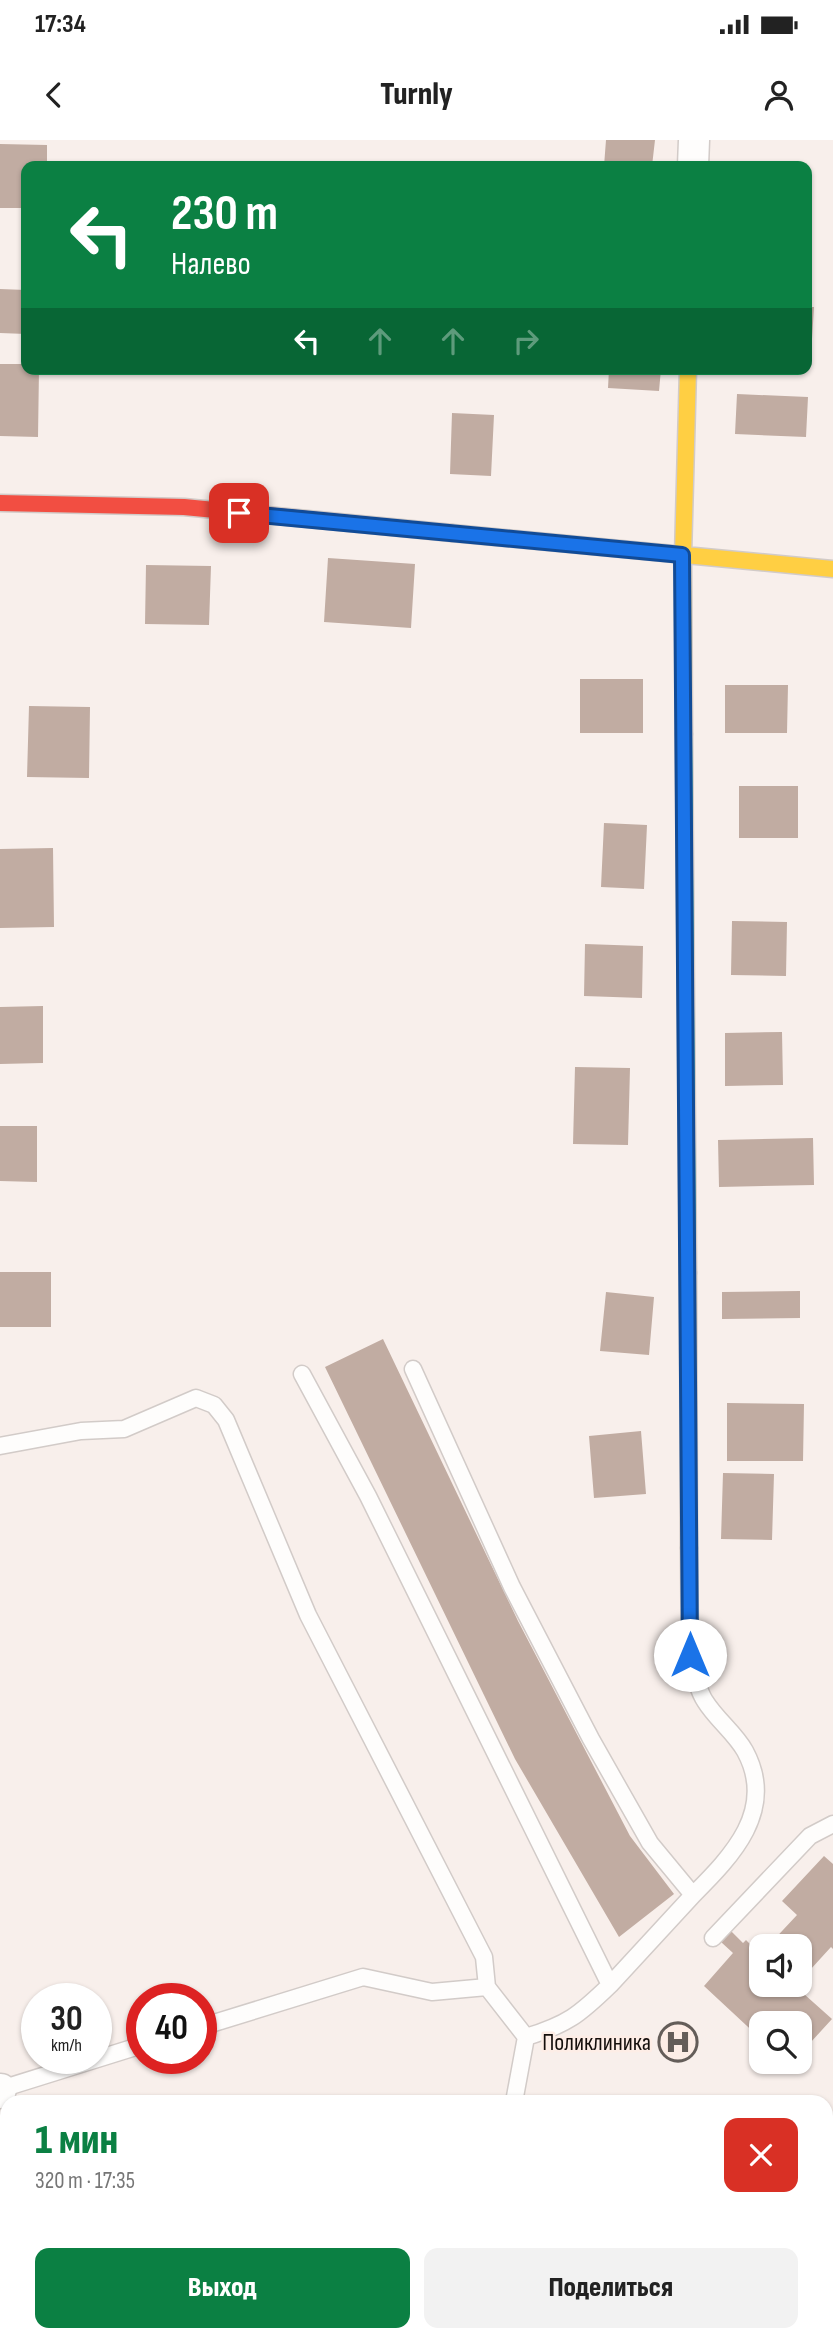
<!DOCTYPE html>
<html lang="ru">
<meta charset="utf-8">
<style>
:root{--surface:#fff;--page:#f2f2f2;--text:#222;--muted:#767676;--accent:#0b8043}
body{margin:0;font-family:"Sofia Sans Condensed",sans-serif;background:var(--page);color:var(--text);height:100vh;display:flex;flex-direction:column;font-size:26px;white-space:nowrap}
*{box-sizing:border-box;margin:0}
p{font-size:23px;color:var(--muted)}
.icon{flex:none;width:38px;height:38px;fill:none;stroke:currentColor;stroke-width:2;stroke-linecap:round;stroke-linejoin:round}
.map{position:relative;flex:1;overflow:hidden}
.side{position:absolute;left:0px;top:1955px;width:833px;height:247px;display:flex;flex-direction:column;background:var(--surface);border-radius:21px 21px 0 0;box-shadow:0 2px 5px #0004}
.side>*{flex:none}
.banner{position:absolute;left:21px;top:21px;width:791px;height:214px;border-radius:14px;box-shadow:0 2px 5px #0004;background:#0b8043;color:#fff;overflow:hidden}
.fabs{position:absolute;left:749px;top:1794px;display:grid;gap:14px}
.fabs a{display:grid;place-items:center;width:63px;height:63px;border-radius:14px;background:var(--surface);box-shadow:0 2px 5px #0004;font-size:35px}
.speed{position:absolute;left:21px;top:1843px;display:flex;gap:14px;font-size:35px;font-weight:700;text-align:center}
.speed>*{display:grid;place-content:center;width:91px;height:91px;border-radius:50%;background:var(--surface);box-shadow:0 2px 5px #0004;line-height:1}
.speed small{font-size:18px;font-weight:400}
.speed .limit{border:10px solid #d22;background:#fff;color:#111}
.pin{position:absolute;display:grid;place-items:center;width:60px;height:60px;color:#fff;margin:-30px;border-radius:14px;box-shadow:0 4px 10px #0006}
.me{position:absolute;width:77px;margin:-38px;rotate:0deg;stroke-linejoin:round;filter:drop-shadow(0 0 5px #0008)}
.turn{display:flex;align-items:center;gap:24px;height:147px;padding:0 35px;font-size:32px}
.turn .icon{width:91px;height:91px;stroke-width:2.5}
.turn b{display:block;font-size:49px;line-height:60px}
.lanes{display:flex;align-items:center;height:66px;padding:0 35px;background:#0003;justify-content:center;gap:35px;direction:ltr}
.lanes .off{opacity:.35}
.round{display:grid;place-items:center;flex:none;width:74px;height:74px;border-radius:14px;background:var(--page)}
.summary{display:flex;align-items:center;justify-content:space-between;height:119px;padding:0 35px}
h1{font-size:42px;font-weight:800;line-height:52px;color:var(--accent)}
.primary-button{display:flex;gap:14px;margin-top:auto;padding:14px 35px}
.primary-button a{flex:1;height:80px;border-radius:14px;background:var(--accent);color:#fff;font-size:28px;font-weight:800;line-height:80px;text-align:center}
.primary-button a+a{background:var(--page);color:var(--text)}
.status{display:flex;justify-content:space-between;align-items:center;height:49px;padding:0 35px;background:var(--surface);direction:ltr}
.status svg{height:19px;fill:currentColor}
header{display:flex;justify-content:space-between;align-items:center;height:91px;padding:0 35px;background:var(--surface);font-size:32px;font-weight:800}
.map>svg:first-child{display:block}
.building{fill:#c1aca2}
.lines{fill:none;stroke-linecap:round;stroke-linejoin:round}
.lane-casing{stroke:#d2cbc8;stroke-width:19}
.street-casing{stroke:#d2cbc8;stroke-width:33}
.fast-casing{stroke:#d2cbc8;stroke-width:19}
.slow-casing{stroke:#d2cbc8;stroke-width:19}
.jam-casing{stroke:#d2cbc8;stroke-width:19}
.lane{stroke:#fefdfc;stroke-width:16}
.street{stroke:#fefdfc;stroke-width:30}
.fast{stroke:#16e098;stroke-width:16}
.slow{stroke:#ffcf43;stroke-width:16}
.jam{stroke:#f24e42;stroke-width:16}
.route-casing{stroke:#114b97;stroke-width:18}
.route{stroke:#1a73e8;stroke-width:12}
.labels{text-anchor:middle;stroke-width:5;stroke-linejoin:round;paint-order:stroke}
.poi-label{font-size:24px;fill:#140e0b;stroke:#fdede6;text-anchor:end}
</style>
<div class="status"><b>17:34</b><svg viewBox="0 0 49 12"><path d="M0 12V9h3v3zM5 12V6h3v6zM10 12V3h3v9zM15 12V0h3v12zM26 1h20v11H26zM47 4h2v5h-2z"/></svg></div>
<header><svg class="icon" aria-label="back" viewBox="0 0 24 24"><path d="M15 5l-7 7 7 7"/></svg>Turnly<svg class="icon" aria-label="person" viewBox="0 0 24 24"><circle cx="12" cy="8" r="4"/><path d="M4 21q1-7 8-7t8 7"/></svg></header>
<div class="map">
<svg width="833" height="2201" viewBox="0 0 833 2201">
<rect width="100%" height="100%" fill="#f8efeb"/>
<path class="building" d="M606,0H655L652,26H604Z
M0,4L47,5V26H26V68H0Z
M0,149L26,150V194L0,193Z
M807,167H814L811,215H807Z
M0,224H26V229H39L38,297L0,296Z
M609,229H661L659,251L608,248Z
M737,254L808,257L806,297L735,294Z
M452,273L494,275L491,336L450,334Z
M328,418L415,424L411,488L324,482Z
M146,425L211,426L209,485L145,484Z
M580,539H643V593H580Z
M725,545H788L787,593H725Z
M29,566L90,567L89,638L27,637Z
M739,646H798V698H739Z
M604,683L647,685L644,749L601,747Z
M53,708L54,787L0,788V709Z
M732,781L787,782L786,836L731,835Z
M585,804L643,806L642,858L584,856Z
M43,866V923L0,924V867Z
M782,892L783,945L725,946V893Z
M575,927L630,928L628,1005L573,1004Z
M0,986H37V1042L0,1041Z
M813,998L814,1045L719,1047L718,1000Z
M0,1132H51V1187H0Z
M800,1151V1178L722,1179V1152Z
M606,1152L654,1157L649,1215L600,1211Z
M383,1199L518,1481L630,1696L674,1754L619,1797L515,1619L325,1227Z
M727,1263L804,1264L803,1321H727Z
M641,1291L646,1354L594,1358L589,1296Z
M723,1333L774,1334L772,1400L721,1399Z
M824,1716L833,1724V1809L831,1807L800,1841V1806H768L797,1775L782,1761Z
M731,1791L743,1803L746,1800L761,1815V1844H796L795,1846L832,1879L800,1914V1883H761V1899L704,1846L733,1813L721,1802Z"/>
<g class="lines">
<g class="lane-casing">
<path id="lane" d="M413,1229L512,1447L591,1599L650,1703L693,1755L610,1845
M302,1234L368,1356L610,1845C579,1875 568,1884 526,1897
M0,1306L81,1291L124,1289L196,1258L214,1265L226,1280L308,1475L484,1817L487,1847L526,1897L514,1962
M690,1515C694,1530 697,1549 705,1561C716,1579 735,1593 745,1611C777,1670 732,1716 693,1755
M713,1798L810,1696L833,1684
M201,1887L363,1837L432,1852L487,1847
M0,1947L1,1949L142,1905
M698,2194L703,2201"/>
</g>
<g class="street-casing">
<path id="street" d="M693,26L694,0
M0,1953L1,1949
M0,2003L7,2026
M59,2194L61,2201"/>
</g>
<g class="fast-casing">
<path id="fast" d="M684,594L688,1133"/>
</g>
<g class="slow-casing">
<path id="slow" d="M452,393L833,429
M684,594L683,416L688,229
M688,1133L689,1408"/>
</g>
<g class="jam-casing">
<path id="jam" d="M0,363L184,367L452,393
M689,1408L690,1515"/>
</g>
<use href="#lane" class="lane"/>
<use href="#street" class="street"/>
<use href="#fast" class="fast"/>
<use href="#slow" class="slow"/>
<use href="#jam" class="jam"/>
</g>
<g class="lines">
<g class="route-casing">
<path id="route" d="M239,373L682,415L690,1515"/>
</g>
<use href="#route" class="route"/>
</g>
<defs>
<g id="hospital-ring" transform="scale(2.0125)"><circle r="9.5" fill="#fdede6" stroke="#645d59" stroke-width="1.5"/><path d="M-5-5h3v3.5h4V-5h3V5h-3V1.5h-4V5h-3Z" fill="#645d59"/></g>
</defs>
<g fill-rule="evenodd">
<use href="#hospital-ring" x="678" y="1902"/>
</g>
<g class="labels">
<g class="poi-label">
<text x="651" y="1910">Поликлиника</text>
</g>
</g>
</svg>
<div class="fabs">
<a><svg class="icon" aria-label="sound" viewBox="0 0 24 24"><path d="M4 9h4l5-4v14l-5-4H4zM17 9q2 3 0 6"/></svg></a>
<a><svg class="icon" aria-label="search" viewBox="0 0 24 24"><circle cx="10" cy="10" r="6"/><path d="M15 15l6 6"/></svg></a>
</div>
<div class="speed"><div>30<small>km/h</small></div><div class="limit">40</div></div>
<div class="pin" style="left:239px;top:373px;background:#d93025"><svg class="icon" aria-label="arrive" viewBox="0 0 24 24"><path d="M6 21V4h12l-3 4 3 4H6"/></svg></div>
<svg class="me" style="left:690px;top:1515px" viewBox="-20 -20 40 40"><circle r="19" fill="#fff"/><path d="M0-13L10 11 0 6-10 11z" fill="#1a73e8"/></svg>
<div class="banner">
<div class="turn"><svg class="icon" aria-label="left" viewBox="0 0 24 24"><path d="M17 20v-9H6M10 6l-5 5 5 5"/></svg><div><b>230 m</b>Налево</div></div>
<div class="lanes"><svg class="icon" aria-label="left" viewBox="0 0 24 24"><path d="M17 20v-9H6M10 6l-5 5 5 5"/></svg><svg class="icon off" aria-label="ahead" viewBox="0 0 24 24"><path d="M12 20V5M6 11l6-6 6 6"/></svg><svg class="icon off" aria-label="ahead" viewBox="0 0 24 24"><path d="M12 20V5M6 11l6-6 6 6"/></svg><svg class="icon off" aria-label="right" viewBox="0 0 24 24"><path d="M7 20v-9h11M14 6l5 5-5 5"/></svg></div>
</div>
<section class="side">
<div class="summary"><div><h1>1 мин</h1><p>320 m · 17:35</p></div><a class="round" style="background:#d93025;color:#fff"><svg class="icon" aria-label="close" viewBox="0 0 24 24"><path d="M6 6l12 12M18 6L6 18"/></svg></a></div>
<div class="primary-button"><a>Выход</a><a>Поделиться</a></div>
</section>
</div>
